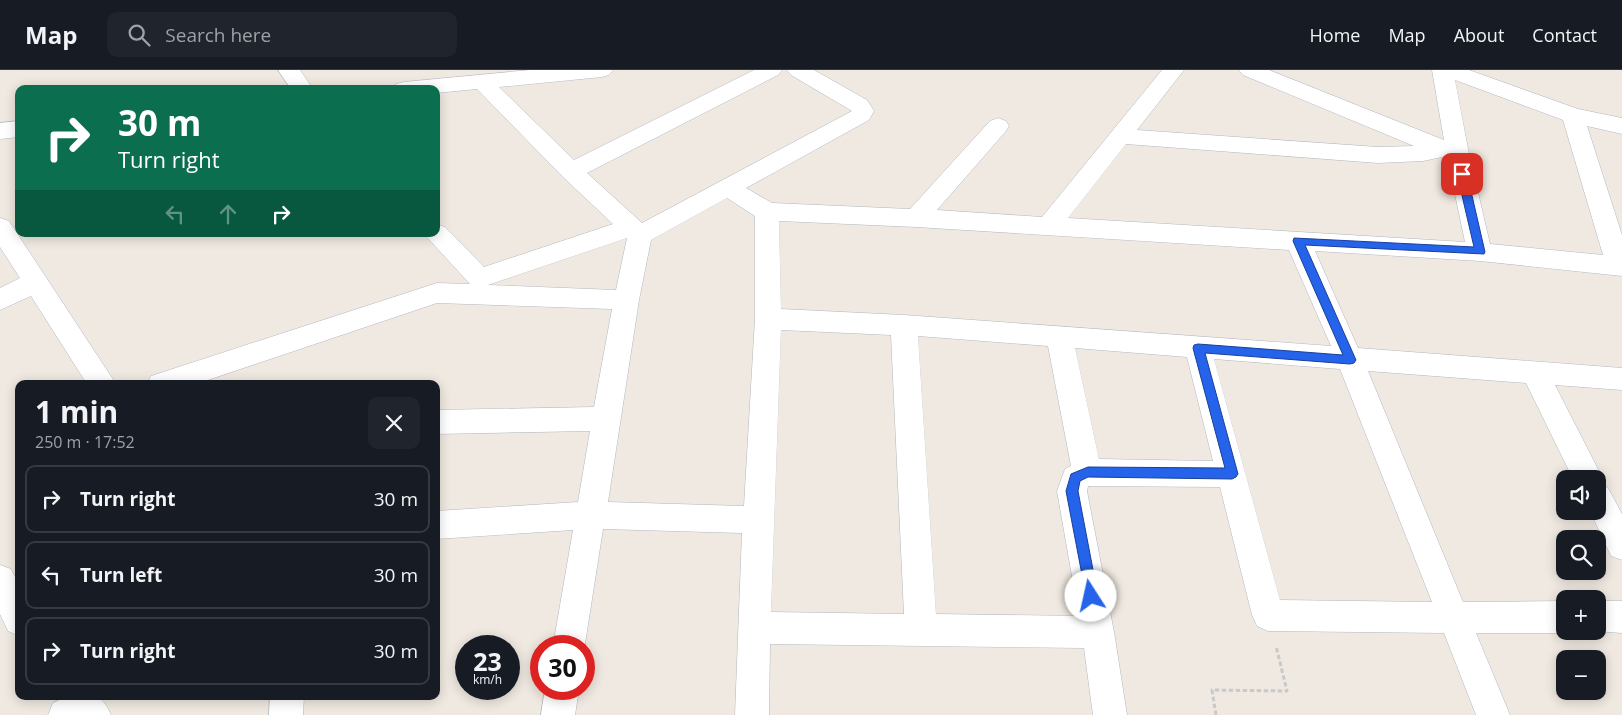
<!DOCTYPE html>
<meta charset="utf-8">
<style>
:root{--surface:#171b24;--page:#20242c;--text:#f1f3f6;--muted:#9ea1a6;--line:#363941}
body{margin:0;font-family:"Open Sans",sans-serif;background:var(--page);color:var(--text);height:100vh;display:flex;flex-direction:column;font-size:19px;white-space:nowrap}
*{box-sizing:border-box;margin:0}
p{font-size:16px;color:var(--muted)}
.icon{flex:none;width:28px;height:28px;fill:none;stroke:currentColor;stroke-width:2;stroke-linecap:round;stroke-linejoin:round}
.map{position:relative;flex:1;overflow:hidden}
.sheet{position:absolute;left:15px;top:310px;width:425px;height:320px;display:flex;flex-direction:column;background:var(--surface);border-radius:10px;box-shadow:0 2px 12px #0003}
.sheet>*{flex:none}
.guide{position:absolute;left:15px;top:15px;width:425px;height:152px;border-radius:10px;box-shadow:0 2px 12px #0003;background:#0b6e4f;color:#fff;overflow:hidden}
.fabs{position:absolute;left:1556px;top:400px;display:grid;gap:10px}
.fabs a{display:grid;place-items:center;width:50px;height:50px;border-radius:10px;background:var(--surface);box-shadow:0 2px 12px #0003;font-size:25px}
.speed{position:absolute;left:455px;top:565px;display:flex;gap:10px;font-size:25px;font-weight:700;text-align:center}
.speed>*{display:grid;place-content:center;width:65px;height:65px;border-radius:50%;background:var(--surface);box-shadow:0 2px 12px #0003;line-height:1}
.speed small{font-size:12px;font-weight:400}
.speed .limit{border:8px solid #d22;background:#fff;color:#111}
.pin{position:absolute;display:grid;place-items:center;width:42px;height:42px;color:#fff;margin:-21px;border-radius:10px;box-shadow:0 2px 8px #0006}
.me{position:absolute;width:55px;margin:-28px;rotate:350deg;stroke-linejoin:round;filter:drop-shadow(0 0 4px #0008)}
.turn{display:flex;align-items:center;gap:18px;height:105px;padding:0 20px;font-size:22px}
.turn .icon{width:65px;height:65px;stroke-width:2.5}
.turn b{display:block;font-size:35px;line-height:42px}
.lanes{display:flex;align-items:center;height:48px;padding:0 20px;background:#0003;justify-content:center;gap:25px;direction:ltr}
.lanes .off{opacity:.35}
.round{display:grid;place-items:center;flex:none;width:52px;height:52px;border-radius:10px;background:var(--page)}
.summary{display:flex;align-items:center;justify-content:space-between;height:85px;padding:0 20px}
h1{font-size:30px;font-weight:700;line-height:38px}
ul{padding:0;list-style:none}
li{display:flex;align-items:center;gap:15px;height:68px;margin:0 10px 8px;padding:0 10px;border:2px solid var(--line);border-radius:10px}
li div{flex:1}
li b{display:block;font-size:19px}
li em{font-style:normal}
header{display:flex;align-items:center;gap:30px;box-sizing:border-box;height:70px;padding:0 25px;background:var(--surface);border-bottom:1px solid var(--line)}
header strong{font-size:24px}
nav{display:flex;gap:28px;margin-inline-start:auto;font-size:18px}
.search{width:350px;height:45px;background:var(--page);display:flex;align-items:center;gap:12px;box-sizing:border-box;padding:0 18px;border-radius:10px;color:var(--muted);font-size:19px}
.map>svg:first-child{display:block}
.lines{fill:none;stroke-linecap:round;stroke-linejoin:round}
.minor-casing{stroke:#b4b7c1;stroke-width:1}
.path{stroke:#c9c9c9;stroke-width:3;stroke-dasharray:4.5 2.5;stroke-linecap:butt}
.minor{fill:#fff;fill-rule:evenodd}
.route{fill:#2563eb;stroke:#184099}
</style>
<header>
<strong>Map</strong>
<div class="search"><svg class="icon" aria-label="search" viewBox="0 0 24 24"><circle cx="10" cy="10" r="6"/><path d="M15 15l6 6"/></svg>Search here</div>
<nav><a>Home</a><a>Map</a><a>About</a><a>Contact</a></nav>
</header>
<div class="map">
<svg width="1622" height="645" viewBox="0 0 1622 645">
<rect width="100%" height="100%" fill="#efe9e1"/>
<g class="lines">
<g class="minor-casing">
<path id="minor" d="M278,0H300L313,19H291Z
M530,0H613L609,5L602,7L499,17L574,90L754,0H782L778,5L587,103L642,153L852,41L791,5L787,0H814L867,30L874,41L869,50L746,118L772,133L910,139L990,51L998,48L1006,51L1009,56L1006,61L937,140L1042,147L1162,0H1184L1137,60L1378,77L1414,76L1243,5L1239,0H1269L1444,70L1432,0H1469L1578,39L1622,48V64L1587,56L1622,165V206L1480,191L1315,181L1358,278L1622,298V320L1555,315L1603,409L1600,414L1608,418L1622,444V490L1611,486L1590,441H1598V409H1573L1526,313L1368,301L1463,532L1565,531V561H1568L1565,563H1476L1510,645H1476L1444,563L1268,561L1257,556L1252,545L1220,417L1088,416L1087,421L1114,562L1127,645H1093L1084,578L770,574L769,645H735L742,463L603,459L584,580V576H553L573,460L436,469V441L578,432L590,361L436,364V340L594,337L612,239L437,233L196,314H147L151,306L437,213L470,214L424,164H436V154L445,157L484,197L613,154L563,107L477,19L436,23V19H393L396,14L404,12ZM1455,10L1563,50L1603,185L1490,174L1469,84ZM1126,74L1378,93L1423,91L1447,86L1465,172L1068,148ZM727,128L755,146V249L744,436L608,432L639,230L651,170ZM779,151L916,157L1289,180L1331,276L904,245L781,239ZM627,168L616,220L488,215ZM781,260L891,265L904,544L771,542ZM918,266L1048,276L1071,396L1065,399L1057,421L1079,546L936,544ZM1075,278L1187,287L1213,391L1099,389ZM1214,289L1340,299L1432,532L1280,530Z
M19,51V67L0,69V53Z
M0,148L9,151L116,314H87L31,226L0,240V218L20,208L0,177Z
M0,495L11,499L19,515V566L8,561L0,544Z
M1598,531H1622V563L1595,561H1598Z
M545,619H579L575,645H541Z
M67,626C90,626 101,621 111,645H48L53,633Z
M270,626H304L303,645H269Z"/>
</g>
<path class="path" d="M1216,645L1212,620L1287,621L1276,576"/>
<use href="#minor" class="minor"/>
</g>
<path class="route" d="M1462,100L1467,104L1485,182L1484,184L1305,175L1356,290L1354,293L1350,294L1205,283L1238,404L1236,407L1232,409L1088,407L1080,411L1078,421L1098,526L1096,531L1091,533L1087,531L1066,421L1071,404L1088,397L1225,398L1193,278L1194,275L1198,274L1343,285L1293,171L1294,168L1474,177L1457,104Z"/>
</svg>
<div class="fabs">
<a><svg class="icon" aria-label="sound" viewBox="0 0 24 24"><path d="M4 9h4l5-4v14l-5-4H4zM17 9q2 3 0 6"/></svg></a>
<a><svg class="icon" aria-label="search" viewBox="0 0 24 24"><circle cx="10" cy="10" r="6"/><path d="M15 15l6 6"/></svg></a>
<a>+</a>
<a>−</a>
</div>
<div class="speed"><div>23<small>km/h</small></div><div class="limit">30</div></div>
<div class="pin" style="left:1462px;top:104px;background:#d93025"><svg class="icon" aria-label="arrive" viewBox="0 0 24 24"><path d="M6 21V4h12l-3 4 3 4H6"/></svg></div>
<svg class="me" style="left:1091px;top:526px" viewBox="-20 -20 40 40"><circle r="19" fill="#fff"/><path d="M0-13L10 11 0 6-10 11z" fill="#2563eb"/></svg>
<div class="guide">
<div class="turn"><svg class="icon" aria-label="right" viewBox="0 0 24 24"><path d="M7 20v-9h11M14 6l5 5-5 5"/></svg><div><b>30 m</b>Turn right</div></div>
<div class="lanes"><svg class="icon off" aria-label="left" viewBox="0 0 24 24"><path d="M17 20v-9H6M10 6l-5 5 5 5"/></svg><svg class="icon off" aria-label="ahead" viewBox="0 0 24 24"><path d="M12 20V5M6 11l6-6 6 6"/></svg><svg class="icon" aria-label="right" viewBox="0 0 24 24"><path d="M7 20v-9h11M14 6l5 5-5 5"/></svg></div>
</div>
<section class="sheet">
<div class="summary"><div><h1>1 min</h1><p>250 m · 17:52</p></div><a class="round"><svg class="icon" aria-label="close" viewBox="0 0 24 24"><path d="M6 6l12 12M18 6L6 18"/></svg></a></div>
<ul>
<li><svg class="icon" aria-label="right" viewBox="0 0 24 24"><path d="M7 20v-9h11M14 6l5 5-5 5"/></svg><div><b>Turn right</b></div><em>30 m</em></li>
<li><svg class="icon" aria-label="left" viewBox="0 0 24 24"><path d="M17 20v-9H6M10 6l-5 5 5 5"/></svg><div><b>Turn left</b></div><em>30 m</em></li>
<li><svg class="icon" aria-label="right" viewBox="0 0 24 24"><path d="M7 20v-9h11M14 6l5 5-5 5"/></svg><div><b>Turn right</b></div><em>30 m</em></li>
</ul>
</section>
</div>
